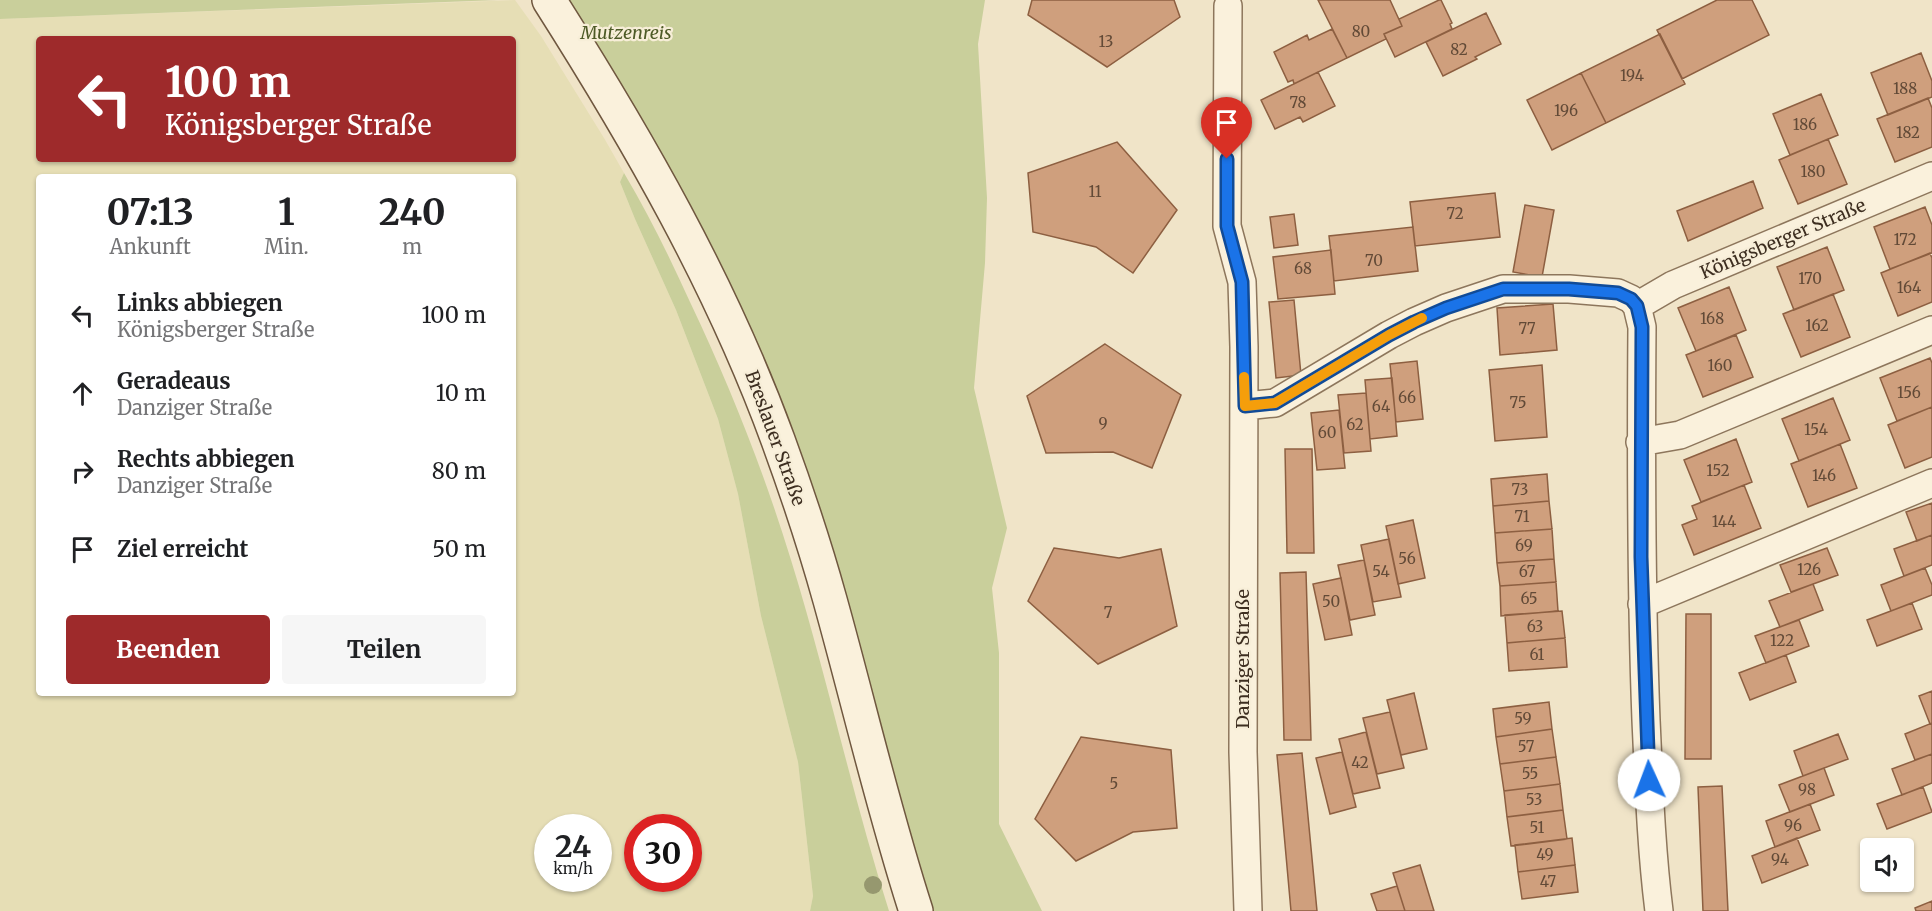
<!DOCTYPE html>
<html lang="de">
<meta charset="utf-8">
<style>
:root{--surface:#fff;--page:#f6f6f6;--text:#202124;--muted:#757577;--accent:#9e2a2b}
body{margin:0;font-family:Merriweather,serif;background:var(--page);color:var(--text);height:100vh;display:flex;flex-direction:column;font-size:22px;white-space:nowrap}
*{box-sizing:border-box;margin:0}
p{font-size:20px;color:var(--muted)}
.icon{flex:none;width:33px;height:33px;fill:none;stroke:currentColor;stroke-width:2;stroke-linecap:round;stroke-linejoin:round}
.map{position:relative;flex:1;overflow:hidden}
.details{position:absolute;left:36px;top:174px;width:480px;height:522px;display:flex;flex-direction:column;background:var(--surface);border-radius:6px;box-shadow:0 2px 4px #0004}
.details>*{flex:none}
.top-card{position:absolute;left:36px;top:36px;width:480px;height:126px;border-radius:6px;box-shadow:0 2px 4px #0004;background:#9e2a2b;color:#fff;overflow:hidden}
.fabs{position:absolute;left:1860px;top:838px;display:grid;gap:12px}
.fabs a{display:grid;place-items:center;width:54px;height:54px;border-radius:6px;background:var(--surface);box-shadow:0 2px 4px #0004;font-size:30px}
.speed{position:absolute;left:534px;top:814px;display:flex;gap:12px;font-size:30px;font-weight:700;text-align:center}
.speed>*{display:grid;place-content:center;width:78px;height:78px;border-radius:50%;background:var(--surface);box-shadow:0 2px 4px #0004;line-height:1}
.speed small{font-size:15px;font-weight:400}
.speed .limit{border:9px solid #d22;background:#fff;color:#111}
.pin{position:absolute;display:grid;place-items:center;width:51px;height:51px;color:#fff;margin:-62px -26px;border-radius:50% 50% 50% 0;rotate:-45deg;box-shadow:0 0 6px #0007}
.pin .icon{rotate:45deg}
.me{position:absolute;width:66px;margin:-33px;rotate:358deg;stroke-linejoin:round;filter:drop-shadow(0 0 4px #0008)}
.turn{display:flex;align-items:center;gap:21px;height:126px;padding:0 30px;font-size:27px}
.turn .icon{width:78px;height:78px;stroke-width:2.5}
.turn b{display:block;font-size:42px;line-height:51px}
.eta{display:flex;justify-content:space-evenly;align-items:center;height:102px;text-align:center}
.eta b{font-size:36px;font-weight:700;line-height:42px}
.action{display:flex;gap:12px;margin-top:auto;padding:12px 30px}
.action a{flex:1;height:69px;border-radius:6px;background:var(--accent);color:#fff;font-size:24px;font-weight:700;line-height:69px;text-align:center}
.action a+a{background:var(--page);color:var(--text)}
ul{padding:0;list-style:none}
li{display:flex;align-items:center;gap:18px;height:78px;padding:0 30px}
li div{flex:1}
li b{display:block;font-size:22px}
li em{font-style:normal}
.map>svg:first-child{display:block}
.farmland{fill:#e6deb5;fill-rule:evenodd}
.green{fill:#c9cf9b}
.building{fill:#cf9f7d;stroke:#8d5f41;stroke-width:1.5}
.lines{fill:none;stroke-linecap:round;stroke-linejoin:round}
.street-casing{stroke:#8d765c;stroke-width:30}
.secondary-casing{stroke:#6f573f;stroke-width:36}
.street{stroke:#faf1dc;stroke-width:27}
.secondary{stroke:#faf1dc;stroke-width:33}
.tree{fill:#96986f}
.route-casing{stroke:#114b97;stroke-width:15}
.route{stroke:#1a73e8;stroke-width:10}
.slow{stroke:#f59e0b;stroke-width:10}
.labels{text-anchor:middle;stroke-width:4.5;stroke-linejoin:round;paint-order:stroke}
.number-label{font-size:15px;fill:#624a37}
.park-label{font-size:18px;font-style:italic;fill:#4d5a26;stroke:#f7eed8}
.street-label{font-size:18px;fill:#3d2e20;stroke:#f7eed8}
</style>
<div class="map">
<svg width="1932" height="911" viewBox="0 0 1932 911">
<rect width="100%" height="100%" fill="#f0e4c8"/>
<path class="farmland" d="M515,0L541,36L604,138L624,173L620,182L635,219L676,310L718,419L738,494L761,616L798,762L813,896L810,911H0V19ZM39,39H513V159H39ZM39,177H513V693H39ZM548,828H598V879H548ZM638,828H688V879H638Z"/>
<path class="green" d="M0,0H498L0,19Z
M566,0H985L978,44L987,198L985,263L974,388L1007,528L992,588L999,653V824L1042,911H933L919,871L857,644Z
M624,173C649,215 670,258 690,302C730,386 764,472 791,560C827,676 852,795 889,911H810L813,896L798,762L761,616L738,494L718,419L676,310L635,219L620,182Z"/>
<path class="building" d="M1032,0H1174L1180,17L1107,67L1028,15Z
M1318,0H1390L1402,26L1384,34L1386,39L1347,58Z
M1439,0H1441L1452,23L1450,24L1452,29L1395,57L1384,34L1402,26L1399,19Z
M1717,0H1752L1769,35L1682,79L1657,30Z
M1486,13L1501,44L1475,57L1477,59L1443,76L1426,42Z
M1332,29L1347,58L1294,84L1293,80L1288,82L1274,52L1307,35L1309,40Z
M1660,34L1685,84L1606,123L1581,73Z
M1921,53L1932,81V97L1888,115L1871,73Z
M1318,72L1335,106L1303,122L1300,117L1275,129L1261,100Z
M1581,73L1606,123L1552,150L1527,100Z
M1821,94L1838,135L1790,155L1773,114Z
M1928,98L1932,108V147L1895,162L1877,119Z
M1828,139L1847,184L1798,204L1779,160Z
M1117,142L1177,210L1133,273L1096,247L1033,232L1028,173Z
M1753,181L1763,208L1688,241L1677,211Z
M1495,193L1500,237L1415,246L1410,202Z
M1525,205L1554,210L1542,277L1513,272Z
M1925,207L1932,225V253L1890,269L1874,227Z
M1294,214L1298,245L1274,248L1270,217Z
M1413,227L1418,271L1334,281L1329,236Z
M1827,247L1844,290L1794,310L1777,267Z
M1331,250L1335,294L1278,299L1273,257Z
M1930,253L1932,258V302L1898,316L1881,273Z
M1729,287L1746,330L1696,351L1678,308Z
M1833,294L1850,337L1801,357L1783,314Z
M1294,300L1301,375L1276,378L1269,302Z
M1553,304L1557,350L1500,355L1497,308Z
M1736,335L1753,377L1703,397L1686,355Z
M1105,344L1181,395L1152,468L1113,452L1046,453L1027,396Z
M1930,358L1932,363V407L1897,421L1880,378Z
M1417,361L1423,419L1396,422L1390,364Z
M1542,365L1547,437L1495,441L1489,370Z
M1392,378L1397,436L1370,439L1365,380Z
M1366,393L1371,451L1344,453L1338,395Z
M1833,398L1850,440L1799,461L1782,419Z
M1932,407V457L1905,468L1888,425Z
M1339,410L1345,468L1317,470L1311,413Z
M1736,439L1752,482L1701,502L1684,460Z
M1840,444L1857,488L1808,507L1791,464Z
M1285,449H1312L1314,553H1287Z
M1547,474L1549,501L1493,506L1491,479Z
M1744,485L1761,528L1694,555L1682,525L1697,519L1692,506Z
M1549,501L1552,529L1495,533L1493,506Z
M1932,503V535L1917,541L1906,512Z
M1413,520L1425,578L1398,584L1386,526Z
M1552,529L1554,559L1497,563L1495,533Z
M1932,535V565L1904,576L1894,549Z
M1389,539L1401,597L1373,602L1361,545Z
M1054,548L1119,558L1161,549L1177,626L1098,664L1028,601Z
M1827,548L1838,575L1791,592L1780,565Z
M1554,559L1556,582L1500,586L1497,563Z
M1364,560L1375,615L1350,620L1338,565Z
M1925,568L1932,585V595L1891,611L1881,585Z
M1306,572L1311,740H1284L1280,573Z
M1341,578L1352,635L1325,640L1313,584Z
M1556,582L1558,611L1501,616L1500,586Z
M1813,584L1823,610L1780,627L1769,601Z
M1912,603L1922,629L1877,646L1867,620Z
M1562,611L1565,638L1507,643L1505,615Z
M1686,614H1711V759H1685Z
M1799,620L1809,646L1766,663L1755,636Z
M1565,638L1567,667L1509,671L1507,643Z
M1786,655L1796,682L1750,700L1739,673Z
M1932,691V723L1930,724L1919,696Z
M1414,693L1427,749L1401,755L1387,700Z
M1549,702L1552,729L1496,737L1493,709Z
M1390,712L1404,768L1377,774L1363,718Z
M1932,723V754L1915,760L1905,734Z
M1552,729L1556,757L1500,764L1496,737Z
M1366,732L1380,788L1353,794L1339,739Z
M1838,734L1848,759L1803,776L1794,751Z
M1081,737L1171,750L1177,828L1133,832L1076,861L1035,819Z
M1342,752L1356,807L1330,814L1316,758Z
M1302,753L1317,911H1291L1277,755Z
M1932,754V783L1902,795L1892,769Z
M1556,757L1560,784L1504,791L1500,764Z
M1824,768L1834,795L1790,812L1779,785Z
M1560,784L1563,810L1507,817L1504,791Z
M1722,786L1728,911H1703L1698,787Z
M1923,787L1932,812L1887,829L1877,804Z
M1810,804L1820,830L1775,847L1766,821Z
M1563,810L1567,839L1511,846L1507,817Z
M1572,838L1575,865L1518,872L1515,845Z
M1797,838L1808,865L1762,883L1752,856Z
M1420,865L1434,911H1405L1393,873Z
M1575,865L1578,892L1522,899L1518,872Z
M1397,886L1405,911H1377L1371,894Z
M1932,901V911H1916L1915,908Z"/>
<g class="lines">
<g class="street-casing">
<path id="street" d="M1228,6L1227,226L1242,282L1244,347L1243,752L1248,911
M1637,306L1673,285L1932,176
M1245,406L1275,403L1389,335L1414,322L1446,308L1503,289H1569L1618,293L1631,299L1637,306L1642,327C1641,458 1641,589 1646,720C1649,784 1651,847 1659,911
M1640,442L1680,435L1932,330
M1642,604L1932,483"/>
</g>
<g class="secondary-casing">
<path id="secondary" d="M549,0C638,140 721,284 778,440C797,492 815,546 830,600C859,704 883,809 916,911"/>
</g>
<use href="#street" class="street"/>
<use href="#secondary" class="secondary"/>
</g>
<circle class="tree" cx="873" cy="885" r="9"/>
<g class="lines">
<g class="route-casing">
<path id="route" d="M1227,159V226L1242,282L1245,406L1275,403L1389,335L1414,322L1446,308L1503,289H1569L1618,293L1631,299L1637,306L1642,327L1641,557L1649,780"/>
</g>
<use href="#route" class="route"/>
<path class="slow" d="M1244,377L1245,406L1275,403L1389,335L1422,318"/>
</g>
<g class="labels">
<g class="number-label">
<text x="1361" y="37">80</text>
<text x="1106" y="47">13</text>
<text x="1459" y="55">82</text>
<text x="1632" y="81">194</text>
<text x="1905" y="94">188</text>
<text x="1298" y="108">78</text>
<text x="1566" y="116">196</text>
<text x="1805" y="130">186</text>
<text x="1908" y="138">182</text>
<text x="1813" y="177">180</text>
<text x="1095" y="197">11</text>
<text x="1455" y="219">72</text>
<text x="1905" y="245">172</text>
<text x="1374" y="266">70</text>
<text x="1303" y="274">68</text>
<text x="1810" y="284">170</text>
<text x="1909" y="293">164</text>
<text x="1712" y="324">168</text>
<text x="1817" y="331">162</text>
<text x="1527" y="334">77</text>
<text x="1720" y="371">160</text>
<text x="1909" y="398">156</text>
<text x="1407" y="403">66</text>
<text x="1518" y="408">75</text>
<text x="1381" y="412">64</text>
<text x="1103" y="429">9</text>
<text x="1355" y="430">62</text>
<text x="1816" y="435">154</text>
<text x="1327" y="438">60</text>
<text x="1718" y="476">152</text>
<text x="1824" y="481">146</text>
<text x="1520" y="495">73</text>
<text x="1522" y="522">71</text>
<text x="1724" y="527">144</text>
<text x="1524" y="551">69</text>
<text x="1407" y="564">56</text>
<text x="1809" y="575">126</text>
<text x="1381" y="577">54</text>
<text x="1527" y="577">67</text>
<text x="1529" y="604">65</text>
<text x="1331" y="607">50</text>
<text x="1108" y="618">7</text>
<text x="1535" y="632">63</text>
<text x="1782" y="646">122</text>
<text x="1537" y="660">61</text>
<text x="1523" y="724">59</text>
<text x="1526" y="752">57</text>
<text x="1360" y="768">42</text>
<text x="1530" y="779">55</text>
<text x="1114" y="789">5</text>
<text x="1807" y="795">98</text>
<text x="1534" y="805">53</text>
<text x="1793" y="831">96</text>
<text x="1537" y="833">51</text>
<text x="1545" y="860">49</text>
<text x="1780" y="865">94</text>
<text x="1548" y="887">47</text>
</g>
<g class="park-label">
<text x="626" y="39">Mutzenreis</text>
</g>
<g class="street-label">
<text transform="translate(1783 239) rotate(-23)" y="6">Königsberger Straße</text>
<text transform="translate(775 438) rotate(70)" y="6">Breslauer Straße</text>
<text transform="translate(1243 659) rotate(-90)" y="6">Danziger Straße</text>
</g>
</g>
</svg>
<div class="fabs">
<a><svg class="icon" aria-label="sound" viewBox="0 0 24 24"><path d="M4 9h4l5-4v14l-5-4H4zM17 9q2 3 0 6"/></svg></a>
</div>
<div class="speed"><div>24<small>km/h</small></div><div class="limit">30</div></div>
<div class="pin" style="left:1227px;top:159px;background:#d93025"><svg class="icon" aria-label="arrive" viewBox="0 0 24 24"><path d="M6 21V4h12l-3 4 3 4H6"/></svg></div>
<svg class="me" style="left:1649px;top:780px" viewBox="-20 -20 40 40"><circle r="19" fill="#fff"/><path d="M0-13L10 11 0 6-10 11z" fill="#1a73e8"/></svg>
<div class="top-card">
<div class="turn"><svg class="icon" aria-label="left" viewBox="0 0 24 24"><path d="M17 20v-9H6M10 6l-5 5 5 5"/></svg><div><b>100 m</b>Königsberger Straße</div></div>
</div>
<section class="details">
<div class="eta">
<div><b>07:13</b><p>Ankunft</p></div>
<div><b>1</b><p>Min.</p></div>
<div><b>240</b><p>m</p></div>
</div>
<ul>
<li><svg class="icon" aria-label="left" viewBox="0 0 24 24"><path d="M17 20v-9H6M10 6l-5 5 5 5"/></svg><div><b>Links abbiegen</b><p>Königsberger Straße</p></div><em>100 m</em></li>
<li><svg class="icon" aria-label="ahead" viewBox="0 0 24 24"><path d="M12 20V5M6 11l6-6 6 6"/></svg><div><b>Geradeaus</b><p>Danziger Straße</p></div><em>10 m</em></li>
<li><svg class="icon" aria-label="right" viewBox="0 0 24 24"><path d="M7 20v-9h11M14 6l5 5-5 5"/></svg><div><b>Rechts abbiegen</b><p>Danziger Straße</p></div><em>80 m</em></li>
<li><svg class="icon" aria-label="arrive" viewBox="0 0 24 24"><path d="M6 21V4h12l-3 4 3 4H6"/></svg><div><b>Ziel erreicht</b></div><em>50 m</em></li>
</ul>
<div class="action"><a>Beenden</a><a>Teilen</a></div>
</section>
</div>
